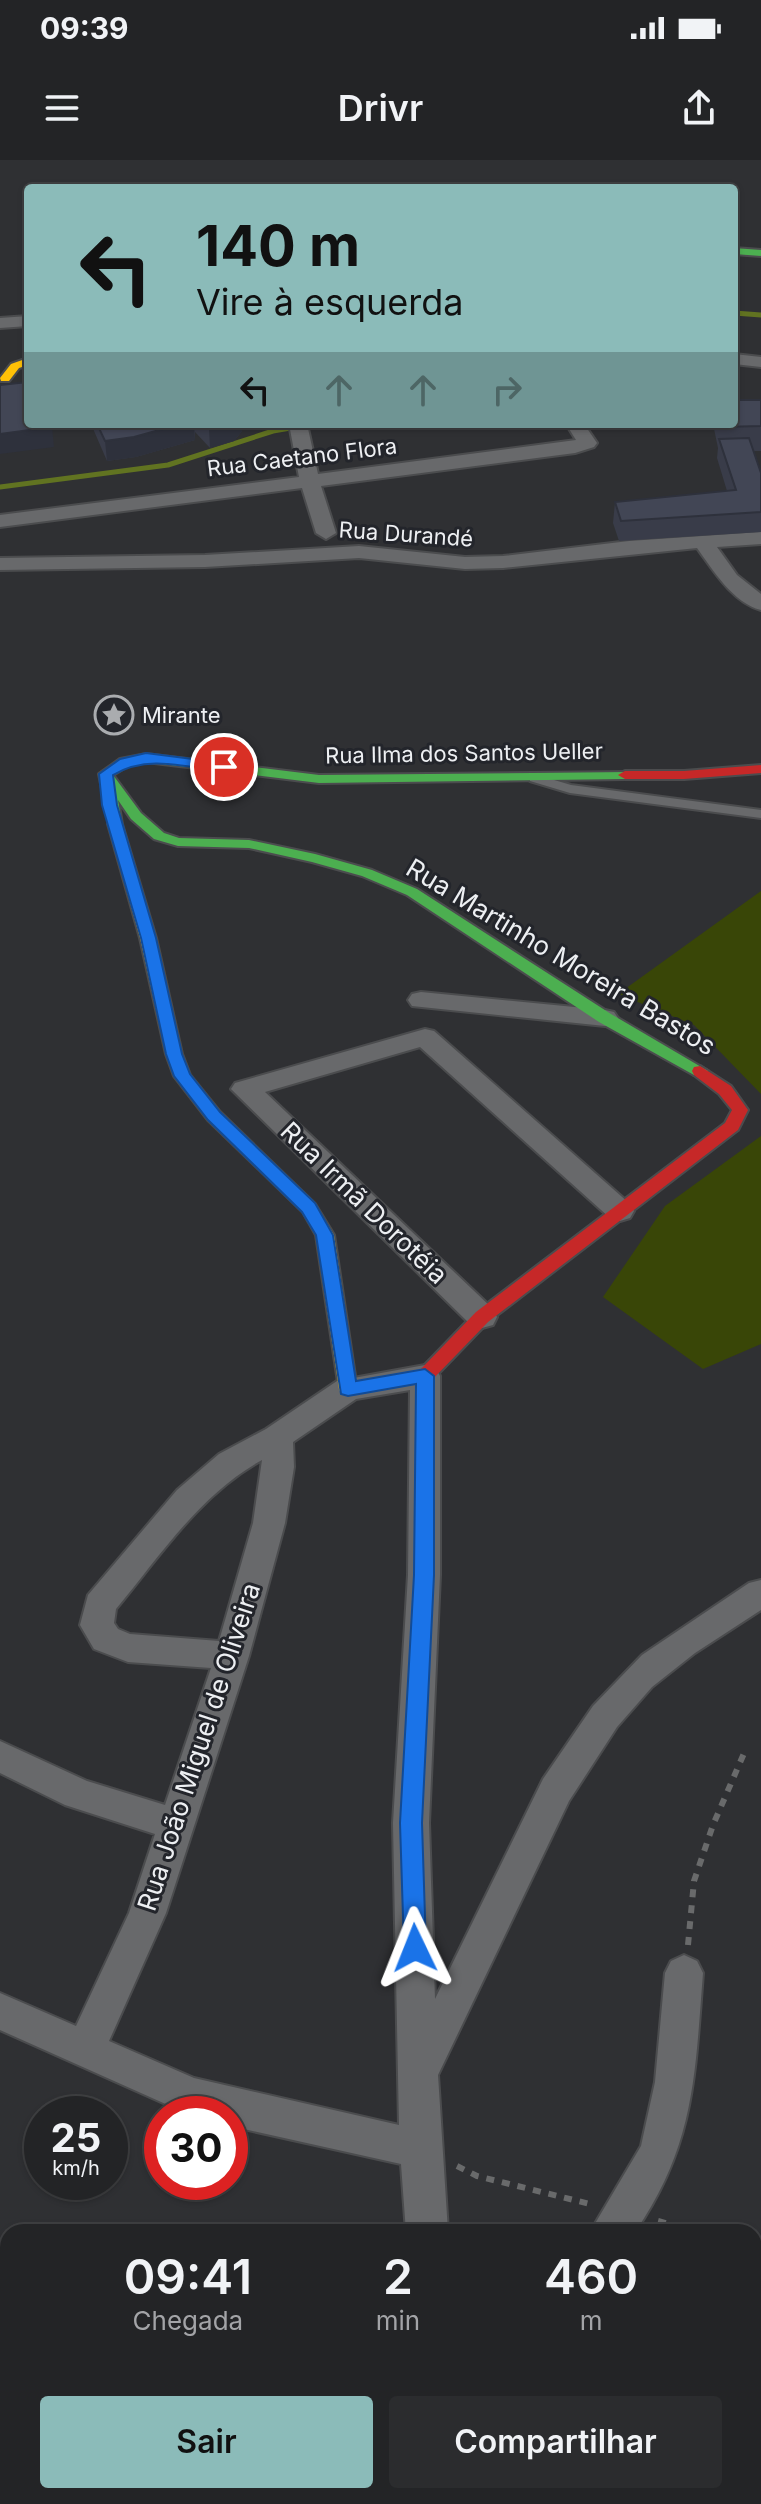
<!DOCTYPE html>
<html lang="pt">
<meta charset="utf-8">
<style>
:root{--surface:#232426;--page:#2b2c2e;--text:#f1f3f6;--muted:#a3a4a7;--line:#404143;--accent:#8bbbb9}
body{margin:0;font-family:Inter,sans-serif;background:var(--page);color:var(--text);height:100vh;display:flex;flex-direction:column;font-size:30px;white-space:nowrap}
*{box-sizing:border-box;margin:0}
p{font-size:26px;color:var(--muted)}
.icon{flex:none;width:44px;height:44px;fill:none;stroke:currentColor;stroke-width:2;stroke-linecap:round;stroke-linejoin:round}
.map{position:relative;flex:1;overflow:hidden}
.panel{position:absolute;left:0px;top:2064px;width:762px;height:280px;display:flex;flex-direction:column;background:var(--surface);border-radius:24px 24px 0 0;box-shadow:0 2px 6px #0004,0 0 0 2px var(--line)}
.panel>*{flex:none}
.top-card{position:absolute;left:24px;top:24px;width:714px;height:244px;border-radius:8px;box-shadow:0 2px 6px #0004,0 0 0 2px var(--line);background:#8bbbb9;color:#111;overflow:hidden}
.speed{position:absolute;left:24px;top:1936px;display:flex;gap:16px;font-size:40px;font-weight:700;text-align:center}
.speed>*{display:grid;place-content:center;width:104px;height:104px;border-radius:50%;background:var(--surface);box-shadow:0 2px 6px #0004,0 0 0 2px var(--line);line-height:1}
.speed small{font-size:20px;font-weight:400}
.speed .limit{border:12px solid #d22;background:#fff;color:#111}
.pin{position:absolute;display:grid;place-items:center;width:68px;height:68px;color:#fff;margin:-34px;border:4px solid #fff;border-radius:50%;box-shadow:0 2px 8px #0007}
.me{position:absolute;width:88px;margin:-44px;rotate:358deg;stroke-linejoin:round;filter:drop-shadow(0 0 6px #0008)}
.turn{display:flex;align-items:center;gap:28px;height:168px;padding:0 40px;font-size:36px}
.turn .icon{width:104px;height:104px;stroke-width:2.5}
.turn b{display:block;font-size:56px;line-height:68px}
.lanes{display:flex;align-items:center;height:76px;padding:0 40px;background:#0003;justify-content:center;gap:40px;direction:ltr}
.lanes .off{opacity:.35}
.eta{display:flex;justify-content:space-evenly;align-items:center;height:136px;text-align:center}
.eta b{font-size:48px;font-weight:600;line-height:56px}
.cta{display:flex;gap:16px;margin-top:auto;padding:16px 40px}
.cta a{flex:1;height:92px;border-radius:8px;background:var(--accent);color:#111;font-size:32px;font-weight:600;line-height:92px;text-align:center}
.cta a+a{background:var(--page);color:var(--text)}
.status{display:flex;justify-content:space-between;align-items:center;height:56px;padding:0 40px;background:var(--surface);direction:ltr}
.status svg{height:22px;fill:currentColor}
header{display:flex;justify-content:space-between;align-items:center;height:104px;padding:0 40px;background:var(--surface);font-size:36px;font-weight:600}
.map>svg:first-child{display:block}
.green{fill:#394607}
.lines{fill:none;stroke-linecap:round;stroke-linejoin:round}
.stream{stroke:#617321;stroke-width:5}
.lane-casing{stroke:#4b4c4e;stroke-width:4}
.street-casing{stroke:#4b4c4e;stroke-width:4}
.fast-casing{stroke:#4b4c4e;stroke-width:4}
.slow-casing{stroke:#4b4c4e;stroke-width:4}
.jam-casing{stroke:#4b4c4e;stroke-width:4}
.path{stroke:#696a6b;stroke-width:6;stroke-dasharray:8 8;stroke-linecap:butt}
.lane{fill:#68696b;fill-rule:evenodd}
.street{fill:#68696b;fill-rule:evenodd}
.fast{fill:#4caf50;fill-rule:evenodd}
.slow{fill:#ffc107;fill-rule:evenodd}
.jam{fill:#c62828;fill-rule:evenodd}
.wall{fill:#393c49}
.shaded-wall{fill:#2e313c}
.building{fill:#424655;stroke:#2e313c;stroke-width:2}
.route{fill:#1a73e8;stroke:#114b97;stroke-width:2}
.labels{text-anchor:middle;stroke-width:6;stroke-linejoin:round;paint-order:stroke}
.far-street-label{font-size:22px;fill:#edeff2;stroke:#23252b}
.far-poi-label{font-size:22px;fill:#edeff2;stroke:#23252b;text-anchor:start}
.street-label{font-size:26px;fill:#edeff2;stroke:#23252b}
</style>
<div class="status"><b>09:39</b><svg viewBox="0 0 49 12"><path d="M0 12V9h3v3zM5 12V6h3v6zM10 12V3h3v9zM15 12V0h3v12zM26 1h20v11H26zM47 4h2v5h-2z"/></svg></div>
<header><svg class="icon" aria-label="menu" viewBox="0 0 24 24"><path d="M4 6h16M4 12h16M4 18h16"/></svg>Drivr<svg class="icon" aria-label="share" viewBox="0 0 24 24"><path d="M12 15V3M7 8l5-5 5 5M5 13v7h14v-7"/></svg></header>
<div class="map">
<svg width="761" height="2344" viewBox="0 0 761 2344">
<rect width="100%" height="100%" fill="#2f3033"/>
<path class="green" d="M761,731V934L694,865L618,834Z
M761,976V1184L703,1209L603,1137L665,1046Z"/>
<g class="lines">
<path class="stream" d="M734,153L761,155
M0,327L168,305L273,271L314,264"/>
<g class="lane-casing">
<path id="lane" d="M534,614L571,625L761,650V658L570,633L530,621V615Z"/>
</g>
<g class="street-casing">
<path id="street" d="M28,156V166L0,168V158Z
M734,194L761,197V207L734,204Z
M289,264H307L318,314L576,280L566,264H584L597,283L594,287L575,293L321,326L336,373L326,379L316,373L302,328L0,367V355L299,317Z
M761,372V384L717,387L737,415L761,434V450C733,443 713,410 697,388L503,408L465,409L359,398L205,407L0,410V398L205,395L359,386L465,397L503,396L629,381Z
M421,832L605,850L614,852L618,858L614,864L605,866L412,846L408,840L412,834Z
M425,869L434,871L630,1044L634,1051L630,1058L620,1061L610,1058L420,887L265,932L493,1149L497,1157L493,1165L482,1168L471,1165L231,929L235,923Z
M425,1205L436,1208L440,1216V1415L429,1663L435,1839L543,1619L593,1546L642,1495L749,1423L761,1420V1450L695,1493L652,1527L617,1567L569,1641L438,1915L448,2072H406L401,2004L230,1966V1954H188L0,1870V1833L76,1866L129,1753L155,1674L65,1645L0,1613V1581L87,1621L165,1645L211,1508L128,1502L94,1489L80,1465L88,1435L177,1330L219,1294L266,1269L337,1221ZM410,1230L408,1415L393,1663L399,1965L194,1918L109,1881L166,1753L249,1496L285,1363L294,1307L293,1282L356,1239ZM262,1300L253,1363L219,1481L130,1474L118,1469L114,1463L116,1449C160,1396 200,1334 262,1300Z
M684,1795L697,1801L703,1813C695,1914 695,1985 635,2072H590L641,1986L655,1922L665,1813L671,1801Z
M413,2336H457L456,2344H412Z
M495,2336H540L537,2344H492Z"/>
</g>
<g class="fast-casing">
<path id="fast" d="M734,88L761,90V96L734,94Z
M146,594L319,615L630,612V618L625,619L319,623L146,602L129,605L113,615L141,653L164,673L179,678L249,680L315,694L372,710L417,729L611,854L708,911L706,915H694L599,862L407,735L362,716L312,702L249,688L178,686L154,679L131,659L118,640L122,664L115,668L110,667L99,614L120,599Z"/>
</g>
<g class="slow-casing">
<path id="slow" d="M28,198V205L19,208L9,221H1L0,218L11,204Z
M115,660L122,664L156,778L182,894L190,915L220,952L315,1044L334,1075L357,1229L355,1234H341L339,1229L316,1075L303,1052L208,960L174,916L166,894L140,778L108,664Z"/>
</g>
<g class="jam-casing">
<path id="jam" d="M761,605V613L684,619H625L618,615L625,611H684Z
M700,906L731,926L748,950L738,970L488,1162L431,1221H419L416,1216L419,1211L476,1152L725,963L732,950L719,934L694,915L692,911L694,907Z"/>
</g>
<path class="path" d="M688,1785L694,1721L713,1665L745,1591
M457,2006L477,2016L590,2044
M658,2061L699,2072
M754,2083L761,2084"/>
<use href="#lane" class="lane"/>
<use href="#street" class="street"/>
<use href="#fast" class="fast"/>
<use href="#slow" class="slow"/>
<use href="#jam" class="jam"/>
</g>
<path class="wall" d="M761,240V291H754L761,313V372L619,381L613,363L615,342L727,331L717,298L718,288L713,264H734Z
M91,264H242V271L234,281L210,288L195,272V280L136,297L107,301Z"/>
<path class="shaded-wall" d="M181,264H194L195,280L136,297L107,301L105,281Z
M223,264H242V271L234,281L210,288L209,268Z
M52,267L54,287L0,294V274Z"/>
<path class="building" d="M28,222V264H51L52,267L0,274V225Z
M734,240H761V266L722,267L721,264H734Z
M97,264H181L134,277L105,281Z
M205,264H223L209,268Z
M749,278L761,313V352L621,361L615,342L736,330L719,279Z"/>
<path class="route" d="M146,593L224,603L231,607L224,612C185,607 148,594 113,615L117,645L156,778L182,894L190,914L220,952L315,1043L333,1075L356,1221L425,1209L434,1216V1415L422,1663L426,1788L423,1795L415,1798L407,1795L404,1788L400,1663L414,1415L416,1224L348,1236L341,1234L316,1075L302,1052L208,960L174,916L166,894L141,778L102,645L99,614L120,599Z"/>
<defs>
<g id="sight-ring" transform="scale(2)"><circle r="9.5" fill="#23252b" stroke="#aaacaf" stroke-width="1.5"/><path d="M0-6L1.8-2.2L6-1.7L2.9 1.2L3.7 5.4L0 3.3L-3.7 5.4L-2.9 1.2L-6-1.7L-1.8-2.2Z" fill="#aaacaf"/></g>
</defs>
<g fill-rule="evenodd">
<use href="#sight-ring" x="114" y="555"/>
</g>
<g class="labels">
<g class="far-street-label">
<text transform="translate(302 297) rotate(-7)" y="8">Rua Caetano Flora</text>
<text transform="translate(406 374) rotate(4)" y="8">Rua Durandé</text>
<text transform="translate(464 593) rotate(-1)" y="8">Rua Ilma dos Santos Ueller</text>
</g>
<g class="far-poi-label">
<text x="142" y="563">Mirante</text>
</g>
<g class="street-label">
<text transform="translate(561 797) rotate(31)" y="9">Rua Martinho Moreira Bastos</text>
<text transform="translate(364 1043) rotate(44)" y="9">Rua Irmã Dorotéia</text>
<text transform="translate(199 1587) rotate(-72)" y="9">Rua João Miguel de Oliveira</text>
</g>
</g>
</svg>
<div class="speed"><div>25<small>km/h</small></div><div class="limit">30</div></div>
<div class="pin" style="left:224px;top:607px;background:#d93025"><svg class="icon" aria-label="arrive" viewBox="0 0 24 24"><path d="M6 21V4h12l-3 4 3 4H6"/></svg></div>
<svg class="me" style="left:415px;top:1788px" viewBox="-20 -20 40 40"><path d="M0-17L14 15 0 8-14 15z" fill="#1a73e8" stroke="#fff" stroke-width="4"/></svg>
<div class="top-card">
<div class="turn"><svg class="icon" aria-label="left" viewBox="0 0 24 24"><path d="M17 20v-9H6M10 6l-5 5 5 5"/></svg><div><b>140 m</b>Vire à esquerda</div></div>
<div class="lanes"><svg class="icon" aria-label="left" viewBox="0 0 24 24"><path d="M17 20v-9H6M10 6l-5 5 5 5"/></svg><svg class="icon off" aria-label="ahead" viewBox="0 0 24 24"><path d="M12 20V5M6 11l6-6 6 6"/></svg><svg class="icon off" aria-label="ahead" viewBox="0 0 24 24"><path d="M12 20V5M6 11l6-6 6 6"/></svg><svg class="icon off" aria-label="right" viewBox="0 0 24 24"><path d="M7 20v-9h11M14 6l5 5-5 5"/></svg></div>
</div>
<section class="panel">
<div class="eta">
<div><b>09:41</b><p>Chegada</p></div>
<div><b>2</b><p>min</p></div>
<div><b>460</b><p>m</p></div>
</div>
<div class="cta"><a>Sair</a><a>Compartilhar</a></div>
</section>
</div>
